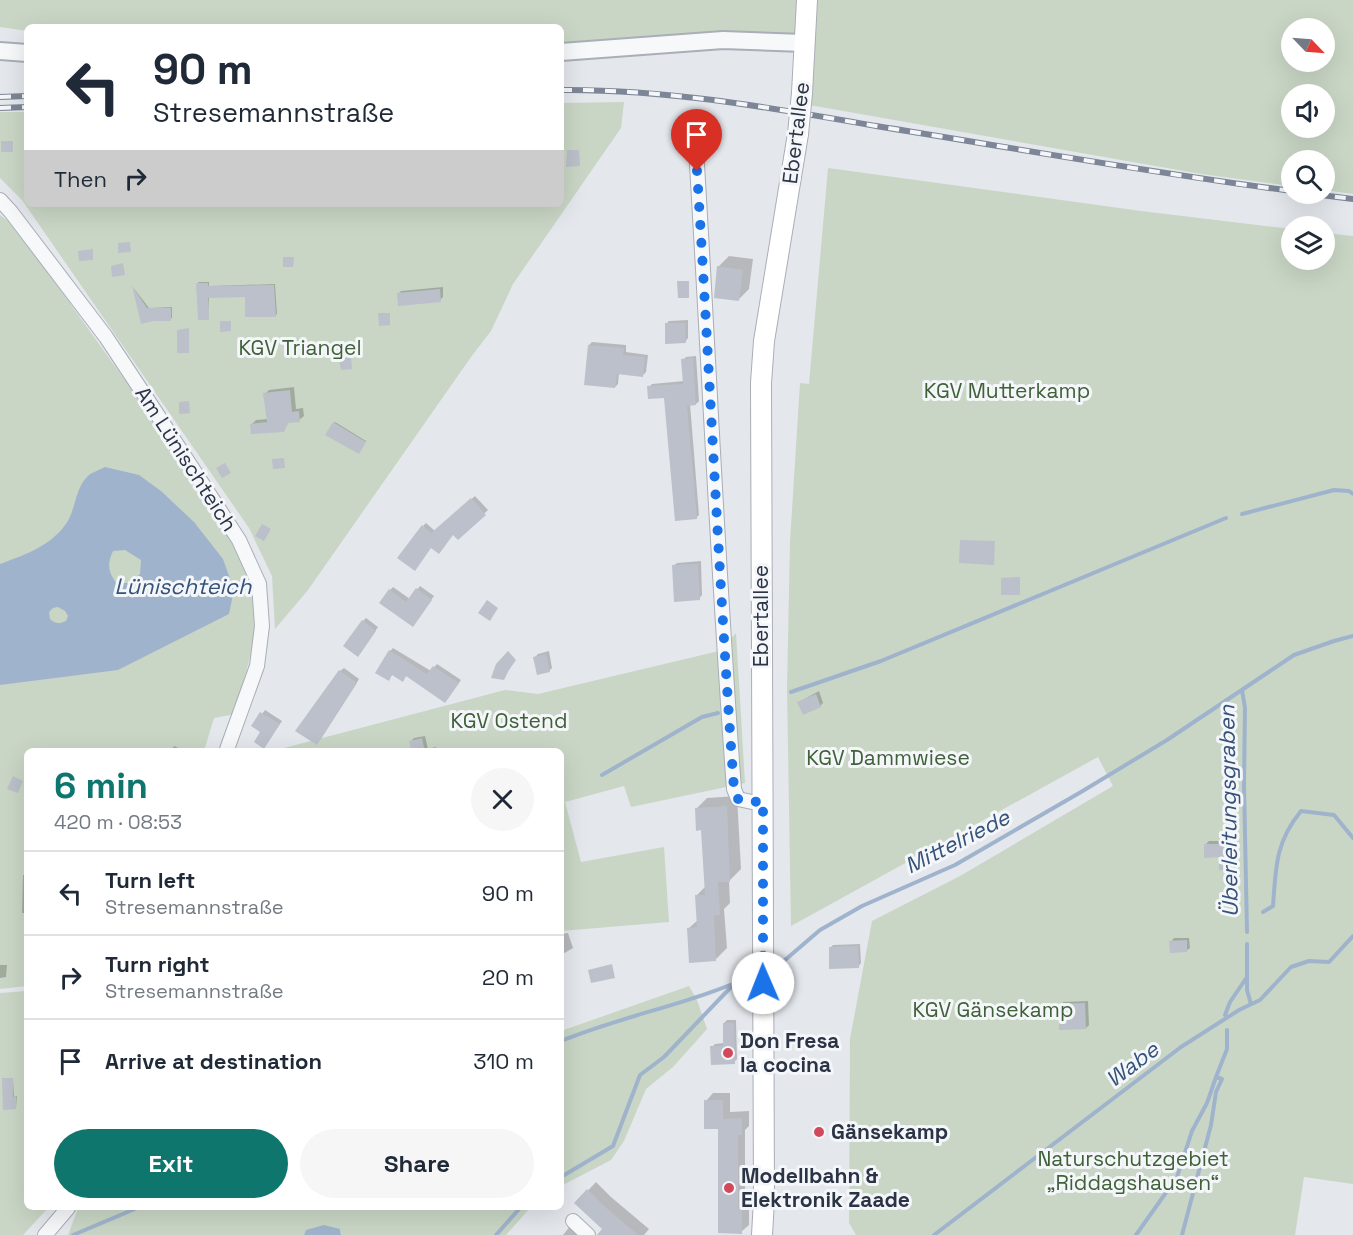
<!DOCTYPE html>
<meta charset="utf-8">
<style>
:root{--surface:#fff;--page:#f6f6f7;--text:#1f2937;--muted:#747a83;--line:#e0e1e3;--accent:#0f766e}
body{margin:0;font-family:"Space Grotesk",sans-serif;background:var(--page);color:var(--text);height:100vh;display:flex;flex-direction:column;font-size:22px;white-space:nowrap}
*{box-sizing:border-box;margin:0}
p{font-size:20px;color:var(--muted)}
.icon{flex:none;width:33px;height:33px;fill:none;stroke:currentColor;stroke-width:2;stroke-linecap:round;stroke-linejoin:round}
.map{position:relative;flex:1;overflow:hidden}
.sheet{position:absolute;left:24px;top:748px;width:540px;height:462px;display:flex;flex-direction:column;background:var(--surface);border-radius:9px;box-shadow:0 6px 24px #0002}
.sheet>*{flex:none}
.banner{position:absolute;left:24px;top:24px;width:540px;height:183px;border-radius:9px;box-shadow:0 6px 24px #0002;background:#fff;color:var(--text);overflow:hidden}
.needle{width:39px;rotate:115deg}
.buttons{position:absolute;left:1281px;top:18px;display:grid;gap:12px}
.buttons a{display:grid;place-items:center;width:54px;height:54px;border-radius:50%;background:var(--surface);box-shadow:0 6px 24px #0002;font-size:30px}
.pin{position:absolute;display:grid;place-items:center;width:51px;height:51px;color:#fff;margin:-62px -26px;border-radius:50% 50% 50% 0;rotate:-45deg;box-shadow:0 0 6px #0007}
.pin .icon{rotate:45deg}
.me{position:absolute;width:66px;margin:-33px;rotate:359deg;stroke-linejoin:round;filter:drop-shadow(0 0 4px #0008)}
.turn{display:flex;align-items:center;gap:21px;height:126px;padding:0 30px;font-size:27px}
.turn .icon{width:78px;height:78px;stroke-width:2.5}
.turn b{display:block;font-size:42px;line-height:51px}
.then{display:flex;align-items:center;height:57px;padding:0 30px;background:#0003;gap:12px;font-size:22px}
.round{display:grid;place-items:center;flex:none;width:63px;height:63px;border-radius:32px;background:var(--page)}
.head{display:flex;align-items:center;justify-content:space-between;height:102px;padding:0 30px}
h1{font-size:36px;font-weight:800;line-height:45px;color:var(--accent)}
.action{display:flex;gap:12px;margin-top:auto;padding:12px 30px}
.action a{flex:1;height:69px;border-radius:36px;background:var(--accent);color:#fff;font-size:24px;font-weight:800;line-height:69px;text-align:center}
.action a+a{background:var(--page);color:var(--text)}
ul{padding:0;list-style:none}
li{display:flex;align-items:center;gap:18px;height:84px;padding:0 30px;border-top:2px solid var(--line)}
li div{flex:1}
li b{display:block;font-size:22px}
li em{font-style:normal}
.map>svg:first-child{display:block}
.green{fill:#c9d6c5;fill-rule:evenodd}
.water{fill:#9fb4cc;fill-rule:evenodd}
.shadow{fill:#0003}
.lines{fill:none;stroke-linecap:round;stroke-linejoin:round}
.stream{stroke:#9fb4cc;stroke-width:4}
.building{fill:#bbc0ca}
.minor-casing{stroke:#a9aeb7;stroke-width:16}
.tertiary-casing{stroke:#a9aeb7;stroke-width:20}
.secondary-casing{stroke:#a9aeb7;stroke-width:22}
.minor{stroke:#f7f8fa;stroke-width:14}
.tertiary{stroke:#f7f8fa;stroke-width:16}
.secondary{stroke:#fff;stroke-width:20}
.rail-casing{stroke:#7d8696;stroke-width:6}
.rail{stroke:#f4f6f9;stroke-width:4;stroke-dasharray:11;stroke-linecap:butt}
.secondary-bridge-casing{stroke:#a9aeb7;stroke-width:22;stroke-linecap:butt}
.secondary-bridge{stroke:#fff;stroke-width:20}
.route{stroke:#1a73e8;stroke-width:10;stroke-dasharray:0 18}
.poi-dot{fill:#d1495b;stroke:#f4f6f9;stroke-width:2}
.labels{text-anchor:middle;stroke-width:6;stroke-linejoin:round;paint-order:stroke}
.street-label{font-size:21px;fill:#2b3445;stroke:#f4f6f9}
.park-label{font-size:21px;fill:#3f6138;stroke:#f4f6f9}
.poi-label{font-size:21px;font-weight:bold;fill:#2b3445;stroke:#f4f6f9;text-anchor:start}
.water-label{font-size:22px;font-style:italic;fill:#34527a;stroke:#f4f6f9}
</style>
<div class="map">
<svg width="1353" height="1235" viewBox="0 0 1353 1235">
<rect width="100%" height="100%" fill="#e4e7ec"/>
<path class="green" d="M0,0H1353V194L1325,190L1324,160H1292L1291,186L1201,174L809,105L814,40L561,45V27H27V31L0,27ZM1292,28H1324V62H1292ZM1292,94H1324V128H1292Z
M624,102L621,128L513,284L491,331L471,357L308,590L275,629L272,576L249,528L22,200L0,178V112H27V204H561V103Z
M828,168L1141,211L1291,229L1292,260H1324L1325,233L1353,236V1184L1304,1177L1295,1235H856L849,1223L850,1039L872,921L960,876L1113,786L1098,757L791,926L787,689L790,542L800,383L809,384Z
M0,215L7,220L54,281L182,460L228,532L254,587L256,634L235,714L214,718L204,751L27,752V986L0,989Z
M736,633L745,783L631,807L624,786L565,802L581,862L664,847L669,922L561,931V752H269L505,690L538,694L719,651Z
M689,986L697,1000L707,1029L673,1067L646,1089L624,1141L611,1160L561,1186V1031Z
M27,991V1208H48L23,1235H0V993Z
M78,1208H530L506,1235H341L340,1229L307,1230L304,1235H68Z"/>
<path class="water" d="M105,467L139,475L161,491L194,522L223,559L234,590L229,614L118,670L0,685V564C27,554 54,545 69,519C76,505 76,487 88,476C92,472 100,470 105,467ZM125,550L141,560L140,574L129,583H116C108,571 107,564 113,551ZM58,607L65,611L68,616L66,621C59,624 55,624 50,619L49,612L53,608Z
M324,1225L340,1229L341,1235H304L306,1230Z"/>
<path class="shadow" d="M729,256L753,259L749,289L738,300L718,267Z
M198,282H209V286L275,284L277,314L276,315L246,295L209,296L208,319Z
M133,287L149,308L172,307V318L153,320Z
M443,287V297L440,300L398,294L401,291Z
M688,320V338L685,342L666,324L669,321Z
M592,342L626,345V352L648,355L646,372L643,375L619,373L618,384L615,387L589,345Z
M696,356L699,401L696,404H690L699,515L696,518L665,396L649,387L652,384L684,381L683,360L686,357Z
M294,387L296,409L303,408L304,416L299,420L290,421L283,430L252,424L256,420L268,419L265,394L269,390Z
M335,422L366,441L360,451L334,423Z
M475,496L488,510L458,538L453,533L442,549L423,526L426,523L435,531Z
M701,561L702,595L699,599L673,566L677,563Z
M420,586L434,596L416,621L390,590L393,587L410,599Z
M366,618L378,627L361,652L363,621Z
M393,648L431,671L437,664L461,680L448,698L407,675L406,677L393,674L388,679L390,651Z
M549,651L552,668L549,671L535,657L538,654Z
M344,668L359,679L320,740L340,671Z
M819,691L823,703L820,706L799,702Z
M265,710L282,721L266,744L262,732L253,726Z
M425,736L428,749L436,747L437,752H413L411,741L414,738Z
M174,746L183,750V752H171Z
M737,796L741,869L729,881L730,903L724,909L727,948L716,959L689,928L698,920L696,896L706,886L702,829L696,809L707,798Z
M1209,841H1238V865L1235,868L1206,844Z
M23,875H27V913H22Z
M568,933L573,948L561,955V934Z
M1174,938H1189L1190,948L1186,951L1171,942Z
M860,944L861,963L858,967L830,948L833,945Z
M0,965H7L6,977L0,978Z
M1088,1001L1089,1025L1086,1028L1060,1005L1063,1002Z
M727,1020H736L737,1059L734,1062L712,1047L715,1044L724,1043V1023Z
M5,1078H13L14,1097L17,1096L16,1108Z
M713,1093H730V1112L749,1111V1126L745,1130V1201H749V1225L741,1232L720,1127L706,1101Z
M596,1182L611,1197L649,1229L644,1235H607L604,1229L576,1203Z
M571,1225L581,1235H563Z"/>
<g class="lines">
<path class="stream" d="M1242,514L1334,490L1349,491L1353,494
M1242,690L1245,708L1244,785L1247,932
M791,692L881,661L1226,518
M602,775L702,717L718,713
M1263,912L1273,906C1276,867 1275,843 1301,811L1334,815L1353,838
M1247,944V990L1251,1004
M771,967L785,960L820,930L862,906L955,865L1081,792L1167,740L1294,655L1334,641L1353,636
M1225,1015L1230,1002L1247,977
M561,1041C625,1015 694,1003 756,974
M561,1177L613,1146L640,1075L664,1057L733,985
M73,1235L137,1208
M496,1235L520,1208
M934,1235L1181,1047L1239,1010L1260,1000L1291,967L1309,961L1329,962L1353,936
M1136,1235L1177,1177L1192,1131L1207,1103L1216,1077
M1182,1235L1211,1125L1216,1092L1222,1079L1216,1077L1227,1049V1030"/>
</g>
<path class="building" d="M1,141H13V152H1Z
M567,150H579L580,166L566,167Z
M130,242L131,252L118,253V243Z
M93,249V260L79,261L78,251Z
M283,257H294L293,267H283Z
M123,263L125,275L112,277L111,266Z
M717,266L743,270L739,301L714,298Z
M677,281H689V298H678Z
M196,283H208V286L274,285L276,317H245V297L208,298L209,320H198Z
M132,286L147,308H171V321H153L141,324Z
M440,289L441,302L398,306L397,293Z
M378,313H390V325L379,326Z
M220,321H231V331L220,332Z
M665,323H685L686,343L665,344Z
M189,328V353H177V330Z
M588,345L624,348L623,355L645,357L643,377L617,374L615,388L584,385Z
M351,357L352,369L341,370L339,359Z
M693,358L696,405L687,406L697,519L675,521L664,398L648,399L647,386L683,384L681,359Z
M290,390L292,412L299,411L300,422L288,423L284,432L251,434L250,424L267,422L263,393Z
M189,401L190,413L179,414V402Z
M333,422L366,442L359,454L325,435Z
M284,458L285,468L273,469L272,459Z
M225,463L231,473L222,478L216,468Z
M471,498L486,515L458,540L453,535L439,554L431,548L415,571L397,558L422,525L431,533Z
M262,524L271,529L264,541L255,536Z
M960,540L995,541L994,565L959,563Z
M698,564L700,600L674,602L672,565Z
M1020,577V595H1001V578Z
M416,588L432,600L413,627L379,603L389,589L406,602Z
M487,600L498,608L490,621L478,613Z
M362,620L376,631L358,657L343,646Z
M389,650L427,674L433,666L459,683L445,703L406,676L403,682L392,675L389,681L375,673Z
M508,651L516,660L509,670L504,680L491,678L496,664Z
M546,654L550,672L537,675L533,657Z
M339,670L357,683L317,745L295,731Z
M816,694L821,707L803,715L797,702Z
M260,712L280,724L264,749L254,742L260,732L251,726Z
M422,738L425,752H412L409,741Z
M13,776L23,781L18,793L7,789Z
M727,806L730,882H718L720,915L714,916L716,961L689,963L687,928L697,927L695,895H705L701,830L696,831L695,808Z
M1204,844H1236V870H1219V857L1204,858Z
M1187,940V952L1170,953L1169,941Z
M858,946L859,968L829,969V947Z
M612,964L615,978L591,983L588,970Z
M1085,1003L1086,1029L1059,1030V1004Z
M723,1023H734L735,1064L711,1065L710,1046H723Z
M2,1078H13V1097H16V1109L3,1110Z
M704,1100H723V1119L742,1118V1135H738V1208H742V1234L718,1233V1129H704Z
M587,1189L603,1205L638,1235H597L602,1229L574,1203Z"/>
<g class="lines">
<g class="minor-casing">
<path id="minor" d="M696,148C709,362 718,575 734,789L738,799L752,802L763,801
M0,200L11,212L106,337L149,402L239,540L259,584L262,626L257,666L226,752
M573,1221L588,1235
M45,1235L68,1208"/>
</g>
<g class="tertiary-casing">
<path id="tertiary" d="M0,51L27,53
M561,52L723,40L804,43"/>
</g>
<g class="secondary-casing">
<path id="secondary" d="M802,93L807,0
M762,1235L764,1200L761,383L764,341L798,134"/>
</g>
<use href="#minor" class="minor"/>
<use href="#tertiary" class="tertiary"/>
<use href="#secondary" class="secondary"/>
<g class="rail-casing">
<path id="rail" d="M561,90C667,89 772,108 876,126C1014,148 1152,173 1292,191
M0,97L27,96
M0,108L27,107
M1313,194L1353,199"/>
</g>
<use href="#rail" class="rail"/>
<g class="secondary-bridge-casing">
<path id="secondary-bridge" d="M798,134L802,93"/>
</g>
<use href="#secondary-bridge" class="secondary-bridge"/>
</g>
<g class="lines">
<path class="route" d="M697,171C710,377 719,583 734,789L738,799L752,802L763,801V983"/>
</g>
<g class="poi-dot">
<circle cx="728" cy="1053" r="6"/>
<circle cx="819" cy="1132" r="6"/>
<circle cx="729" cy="1188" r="6"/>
</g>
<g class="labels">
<g class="street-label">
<text transform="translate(796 133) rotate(-83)" y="7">Ebertallee</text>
<text transform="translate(186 459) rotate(57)" y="7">Am Lünischteich</text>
<text transform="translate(761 616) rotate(-90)" y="7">Ebertallee</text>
</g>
<g class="park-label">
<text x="300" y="355">KGV Triangel</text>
<text x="1007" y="398">KGV Mutterkamp</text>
<text x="509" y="728">KGV Ostend</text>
<text x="888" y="765">KGV Dammwiese</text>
<text x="993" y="1017">KGV Gänsekamp</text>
<text x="1133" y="1166">Naturschutzgebiet<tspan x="1133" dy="24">„Riddagshausen“</tspan></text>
</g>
<g class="poi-label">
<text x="740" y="1048">Don Fresa<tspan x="740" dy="24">la cocina</tspan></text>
<text x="831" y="1139">Gänsekamp</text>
<text x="741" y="1183">Modellbahn &amp;<tspan x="741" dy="24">Elektronik Zaade</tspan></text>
</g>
<g class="water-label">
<text x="183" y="594">Lünischteich</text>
<text transform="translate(1228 811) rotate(-91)" y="8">Überleitungsgraben</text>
<text transform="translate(957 841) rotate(-27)" y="8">Mittelriede</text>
<text transform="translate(1132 1064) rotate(-37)" y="8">Wabe</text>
</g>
</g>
</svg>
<div class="buttons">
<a><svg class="needle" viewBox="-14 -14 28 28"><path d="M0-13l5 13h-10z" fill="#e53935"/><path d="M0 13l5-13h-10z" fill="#747a83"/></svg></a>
<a><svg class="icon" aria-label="sound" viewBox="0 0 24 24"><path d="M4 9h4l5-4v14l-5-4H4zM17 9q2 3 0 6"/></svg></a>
<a><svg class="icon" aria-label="search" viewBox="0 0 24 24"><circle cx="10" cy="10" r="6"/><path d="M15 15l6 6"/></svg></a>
<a><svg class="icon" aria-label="layers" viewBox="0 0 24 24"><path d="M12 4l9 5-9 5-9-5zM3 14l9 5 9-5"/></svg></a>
</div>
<div class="pin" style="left:697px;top:171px;background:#d93025"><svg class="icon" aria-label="arrive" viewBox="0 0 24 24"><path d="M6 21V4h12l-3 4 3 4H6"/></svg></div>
<svg class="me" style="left:763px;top:983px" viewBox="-20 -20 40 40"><circle r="19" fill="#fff"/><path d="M0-13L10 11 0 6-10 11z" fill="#1a73e8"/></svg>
<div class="banner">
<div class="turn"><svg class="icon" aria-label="left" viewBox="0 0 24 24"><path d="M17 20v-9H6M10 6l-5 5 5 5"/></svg><div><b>90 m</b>Stresemannstraße</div></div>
<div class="then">Then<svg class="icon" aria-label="right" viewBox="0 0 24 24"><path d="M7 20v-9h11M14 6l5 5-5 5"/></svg></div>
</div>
<section class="sheet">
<div class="head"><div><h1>6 min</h1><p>420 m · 08:53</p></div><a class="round"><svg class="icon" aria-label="close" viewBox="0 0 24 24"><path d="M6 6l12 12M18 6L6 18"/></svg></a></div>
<ul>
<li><svg class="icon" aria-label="left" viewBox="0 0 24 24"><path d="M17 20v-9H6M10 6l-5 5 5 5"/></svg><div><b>Turn left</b><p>Stresemannstraße</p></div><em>90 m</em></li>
<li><svg class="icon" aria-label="right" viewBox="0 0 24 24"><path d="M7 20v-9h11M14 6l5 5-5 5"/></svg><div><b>Turn right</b><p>Stresemannstraße</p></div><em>20 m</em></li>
<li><svg class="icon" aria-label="arrive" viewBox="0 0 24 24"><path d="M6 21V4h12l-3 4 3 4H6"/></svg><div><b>Arrive at destination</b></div><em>310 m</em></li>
</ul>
<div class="action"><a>Exit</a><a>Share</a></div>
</section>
</div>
